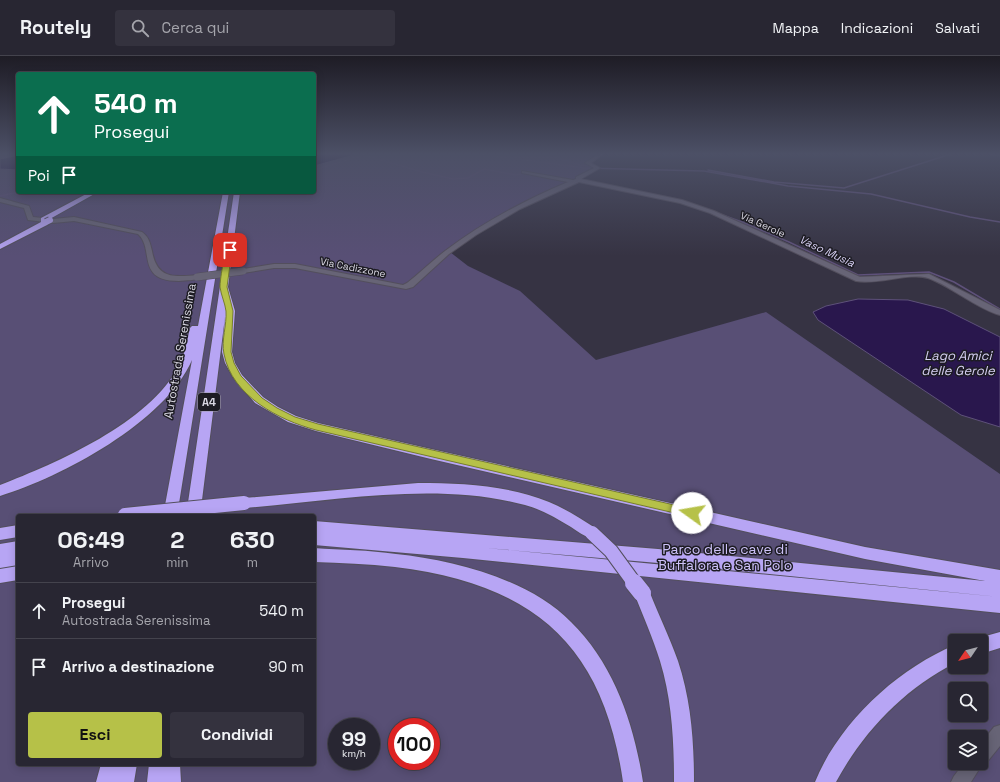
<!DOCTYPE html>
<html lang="it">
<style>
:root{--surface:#282632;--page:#34323e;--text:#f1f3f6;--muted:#a5a5ac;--line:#44434d;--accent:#b6c148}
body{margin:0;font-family:"Space Grotesk",sans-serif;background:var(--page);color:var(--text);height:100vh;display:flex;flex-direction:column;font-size:15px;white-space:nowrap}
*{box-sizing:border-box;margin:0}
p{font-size:13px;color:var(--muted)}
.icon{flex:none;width:22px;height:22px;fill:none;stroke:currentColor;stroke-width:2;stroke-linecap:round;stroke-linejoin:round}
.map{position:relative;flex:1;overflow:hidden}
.details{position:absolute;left:16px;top:458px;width:300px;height:252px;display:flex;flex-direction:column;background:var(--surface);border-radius:4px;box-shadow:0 2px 10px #0003,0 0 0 1px var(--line)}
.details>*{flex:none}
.hud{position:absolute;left:16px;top:16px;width:300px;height:122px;border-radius:4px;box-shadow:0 2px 10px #0003,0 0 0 1px var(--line);background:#0b6e4f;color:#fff;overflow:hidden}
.needle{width:26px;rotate:235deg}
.tools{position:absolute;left:948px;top:578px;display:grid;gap:8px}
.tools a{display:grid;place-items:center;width:40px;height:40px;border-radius:4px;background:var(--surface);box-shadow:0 2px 10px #0003,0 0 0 1px var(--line);font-size:20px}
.speed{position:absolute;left:328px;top:662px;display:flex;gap:8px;font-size:20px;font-weight:700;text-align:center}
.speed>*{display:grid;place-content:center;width:52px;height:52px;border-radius:50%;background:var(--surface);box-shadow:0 2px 10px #0003,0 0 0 1px var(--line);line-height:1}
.speed small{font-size:10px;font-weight:400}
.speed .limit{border:6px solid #d22;background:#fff;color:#111}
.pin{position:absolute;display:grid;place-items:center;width:34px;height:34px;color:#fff;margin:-17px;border-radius:8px;box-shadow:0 2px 6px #0006}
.me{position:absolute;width:44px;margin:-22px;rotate:283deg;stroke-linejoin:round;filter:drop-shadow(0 0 3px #0008)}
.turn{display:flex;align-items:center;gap:14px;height:84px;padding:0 12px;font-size:18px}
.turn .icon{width:52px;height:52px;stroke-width:2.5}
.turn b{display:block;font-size:28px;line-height:34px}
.then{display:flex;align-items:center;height:38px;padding:0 12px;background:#0003;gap:8px;font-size:15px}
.eta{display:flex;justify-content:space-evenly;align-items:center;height:68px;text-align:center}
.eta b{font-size:24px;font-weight:600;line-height:28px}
.action{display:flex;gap:8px;margin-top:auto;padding:8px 12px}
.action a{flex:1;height:46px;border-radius:4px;background:var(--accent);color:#111;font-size:16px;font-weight:600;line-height:46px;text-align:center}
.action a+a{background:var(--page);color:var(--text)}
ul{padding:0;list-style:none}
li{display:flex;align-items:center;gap:12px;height:56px;padding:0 12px;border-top:1px solid var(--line)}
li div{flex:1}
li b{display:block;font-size:15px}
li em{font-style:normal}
header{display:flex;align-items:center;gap:24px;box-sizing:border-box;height:56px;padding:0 20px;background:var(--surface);border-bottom:1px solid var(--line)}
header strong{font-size:19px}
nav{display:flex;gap:22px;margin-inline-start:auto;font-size:14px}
.search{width:280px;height:36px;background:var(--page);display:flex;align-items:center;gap:10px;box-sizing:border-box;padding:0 14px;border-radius:4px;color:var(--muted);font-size:15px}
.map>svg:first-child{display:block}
.green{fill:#584f75;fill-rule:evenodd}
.water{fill:#29174d;stroke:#5e517a}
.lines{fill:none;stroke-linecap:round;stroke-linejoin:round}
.stream{stroke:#5e517a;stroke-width:1.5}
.minor-casing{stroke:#534f5d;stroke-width:2}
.highway-casing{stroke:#534f5d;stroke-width:2}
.minor{fill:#676476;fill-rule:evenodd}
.highway{fill:#b7a5f4;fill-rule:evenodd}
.minor-bridge-casing{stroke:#534f5d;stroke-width:8;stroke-linecap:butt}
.highway-bridge-far2-casing{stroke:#534f5d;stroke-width:8;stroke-linecap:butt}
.highway-bridge-far1-casing{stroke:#534f5d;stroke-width:16;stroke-linecap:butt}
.highway-bridge-casing{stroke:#534f5d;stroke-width:20;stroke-linecap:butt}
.minor-bridge{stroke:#676476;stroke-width:7}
.highway-bridge-far2{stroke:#b7a5f4;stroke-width:6}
.highway-bridge-far1{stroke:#b7a5f4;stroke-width:14}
.highway-bridge{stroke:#b7a5f4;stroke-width:18}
.route{fill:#b6c148;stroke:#767d2f}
.labels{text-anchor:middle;stroke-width:3;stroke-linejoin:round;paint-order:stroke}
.far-street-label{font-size:10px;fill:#dad8e3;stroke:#1d1c23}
.far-water-label{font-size:11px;font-style:italic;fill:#d5cef2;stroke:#1d1c23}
.shield{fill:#1d1c23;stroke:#a1a0a9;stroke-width:1}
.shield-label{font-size:11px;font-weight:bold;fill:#dad8e3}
.street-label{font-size:12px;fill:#dad8e3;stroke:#1d1c23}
.water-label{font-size:13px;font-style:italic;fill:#d5cef2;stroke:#1d1c23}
.near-park-label{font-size:14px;fill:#cdc2f8;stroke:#1d1c23}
</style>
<header>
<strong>Routely</strong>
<div class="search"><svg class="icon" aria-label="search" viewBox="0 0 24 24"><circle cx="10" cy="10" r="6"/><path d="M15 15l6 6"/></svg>Cerca qui</div>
<nav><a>Mappa</a><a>Indicazioni</a><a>Salvati</a></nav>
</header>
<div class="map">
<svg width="1000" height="726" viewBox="0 0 1000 726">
<rect width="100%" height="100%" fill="#363343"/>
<path class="green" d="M0,98H18V136H314V98H602L588,107L597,113L511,153L450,196L468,210L520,235L596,304L766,256L1000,418V726H0ZM18,460H314V708H18ZM955,585H981V611H955ZM955,633H981V659H955ZM337,671H371V705H337ZM397,671H431V705H397ZM955,681H981V707H955Z"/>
<path class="water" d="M314,98H358L314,110Z
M18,99V114L0,113V103Z
M858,243L908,244L944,253L1000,281V371L961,359L818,264L813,256L826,250Z"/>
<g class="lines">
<path class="stream" d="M479,98L584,112L704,115L788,130L871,138L970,161L1000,166
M990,98L1000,100
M515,101L558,102L580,109L593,110
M314,114L364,99L422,116L453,123L468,122L484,113L516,119L526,117
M708,114L774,126L844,132L951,98
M0,140L19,136
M692,148L742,166L789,186L858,219L929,216L954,226L1000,253"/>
<g class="minor-casing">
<path id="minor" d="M598,98H603L591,107L600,112L581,123L682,144L714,155L860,221L929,218L1000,254V259C977,253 951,230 928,222C910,216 878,229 856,225L710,157L680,147L579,126L520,153L476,179L449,198L413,231L406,233L295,212H274L243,217L239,215L243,213L274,208H295L403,229L407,227C420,217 432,205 445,195C482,167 525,144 568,126L522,117V115L573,124L576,123V121L594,112L585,107Z
M0,142L29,150L33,161L53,163L74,161L142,176C149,181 150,187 152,195C157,223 173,221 197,219L201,221C196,225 186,224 179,225C135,225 155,193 138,178L74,165L53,167L28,164L24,152L0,146Z
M1000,669V690L987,706L983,707L971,726H951L954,720L964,707H981V687L994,671Z"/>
</g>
<g class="highway-casing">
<path id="highway" d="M90,136H98L48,164L49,168L0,193V188L41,166V162Z
M223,136H229L177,460H163L192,304C165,366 62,421 0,440V429C57,407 149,367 179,310C185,298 187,285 190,272L192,270H198Z
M234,136H240L228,231L235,255L232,296L235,307L242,319L263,341L278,351L296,360L318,367L431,393L865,491L1000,514V541L658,507L486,492L1000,541V557L463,502L314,489V465L658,493L985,525L865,503L431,403L316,375L288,366L255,347L233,321L225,307L222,296L225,261L200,460H186Z
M418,427C462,427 507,429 549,446C566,453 581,463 597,473L599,477L597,481L592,483C584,480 578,476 571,471C556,462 541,453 525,449C436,425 334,445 244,452L239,451L237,447L239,443L244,442Z
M18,469V481L0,484V472Z
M18,485V509L0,512V488Z
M314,492C341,494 369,494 396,498C453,504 529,523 571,566C614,608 634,668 643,726H623C603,587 533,528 395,511C368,508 341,507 314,506Z
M18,510V524L0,527V513Z
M642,530L648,532L650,537C659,560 670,582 678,605C691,644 694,685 694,726H674C674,686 672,644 660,605C653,582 643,560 634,537L636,532Z
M1000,576V592L981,598V585H974L975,583Z
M955,589V607C904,633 863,676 836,726H815C839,667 897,613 955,589Z
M101,708H137L134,726H96Z
M149,708H180L181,726H147Z"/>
</g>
<use href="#minor" class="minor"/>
<use href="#highway" class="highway"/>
<g class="minor-bridge-casing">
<path id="minor-bridge" d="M197,221L243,215"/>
</g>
<g class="highway-bridge-far2-casing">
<path id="highway-bridge-far2" d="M46,166L50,164"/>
</g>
<g class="highway-bridge-far1-casing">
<path id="highway-bridge-far1" d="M125,459L244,447
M592,477L611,495L635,528"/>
</g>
<g class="highway-bridge-casing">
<path id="highway-bridge" d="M634,527L642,537"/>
</g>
<use href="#minor-bridge" class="minor-bridge"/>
<use href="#highway-bridge-far2" class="highway-bridge-far2"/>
<use href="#highway-bridge-far1" class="highway-bridge-far1"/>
<use href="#highway-bridge" class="highway-bridge"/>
</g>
<linearGradient id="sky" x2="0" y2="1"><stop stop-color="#1e1c25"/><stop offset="0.49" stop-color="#4c5066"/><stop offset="1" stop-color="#4c5066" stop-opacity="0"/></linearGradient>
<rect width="1000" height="200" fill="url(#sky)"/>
<path class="route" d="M227,192L232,194L227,231L233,255L231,296L234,307L241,320L262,342L277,352L295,361L318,368L692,453L696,454L697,457L696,460L692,461L316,374C279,364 232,340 224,298C221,284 227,269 226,255C225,247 221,239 220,231C220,223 224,200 227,192Z"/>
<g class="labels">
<g class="far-street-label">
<text transform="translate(763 168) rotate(24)" y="4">Via Gerole</text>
<text transform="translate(353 211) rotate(11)" y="4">Via Cadizzone</text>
</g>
<g class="far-water-label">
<text transform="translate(827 195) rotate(25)" y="4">Vaso Musia</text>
</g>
<rect class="shield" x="198" y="337" width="22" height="18" rx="3"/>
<g class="shield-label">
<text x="209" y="350">A4</text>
</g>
<g class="street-label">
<text transform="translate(180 295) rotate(-80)" y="4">Autostrada Serenissima</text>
</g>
<g class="water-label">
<text x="958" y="304">Lago Amici<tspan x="958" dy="15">delle Gerole</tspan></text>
</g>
<g class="near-park-label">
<text x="725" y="498">Parco delle cave di<tspan x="725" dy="16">Buffalora e San Polo</tspan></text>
</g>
</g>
</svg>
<div class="tools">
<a><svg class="needle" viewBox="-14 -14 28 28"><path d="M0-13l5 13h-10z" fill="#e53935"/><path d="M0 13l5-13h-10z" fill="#a5a5ac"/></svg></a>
<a><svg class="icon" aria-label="search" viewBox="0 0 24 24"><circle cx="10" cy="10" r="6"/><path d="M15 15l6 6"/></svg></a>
<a><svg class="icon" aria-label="layers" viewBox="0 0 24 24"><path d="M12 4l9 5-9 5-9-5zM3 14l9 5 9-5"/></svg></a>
</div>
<div class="speed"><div>99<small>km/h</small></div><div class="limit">100</div></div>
<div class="pin" style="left:230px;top:194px;background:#d93025"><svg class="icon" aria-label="arrive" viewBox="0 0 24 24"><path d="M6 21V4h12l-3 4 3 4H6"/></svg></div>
<svg class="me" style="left:692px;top:457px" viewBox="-20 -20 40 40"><circle r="19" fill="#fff"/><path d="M0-13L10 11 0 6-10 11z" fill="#b6c148"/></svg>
<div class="hud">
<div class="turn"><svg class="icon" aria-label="ahead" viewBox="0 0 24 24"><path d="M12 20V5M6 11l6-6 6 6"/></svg><div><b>540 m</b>Prosegui</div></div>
<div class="then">Poi<svg class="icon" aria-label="arrive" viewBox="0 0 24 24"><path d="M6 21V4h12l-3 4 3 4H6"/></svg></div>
</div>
<section class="details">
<div class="eta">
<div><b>06:49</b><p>Arrivo</p></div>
<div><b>2</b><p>min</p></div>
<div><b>630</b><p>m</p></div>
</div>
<ul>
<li><svg class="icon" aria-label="ahead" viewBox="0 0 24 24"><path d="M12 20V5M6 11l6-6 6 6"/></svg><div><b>Prosegui</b><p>Autostrada Serenissima</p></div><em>540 m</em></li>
<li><svg class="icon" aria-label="arrive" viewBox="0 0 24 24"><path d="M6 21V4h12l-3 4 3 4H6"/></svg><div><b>Arrivo a destinazione</b></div><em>90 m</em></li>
</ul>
<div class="action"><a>Esci</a><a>Condividi</a></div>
</section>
</div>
